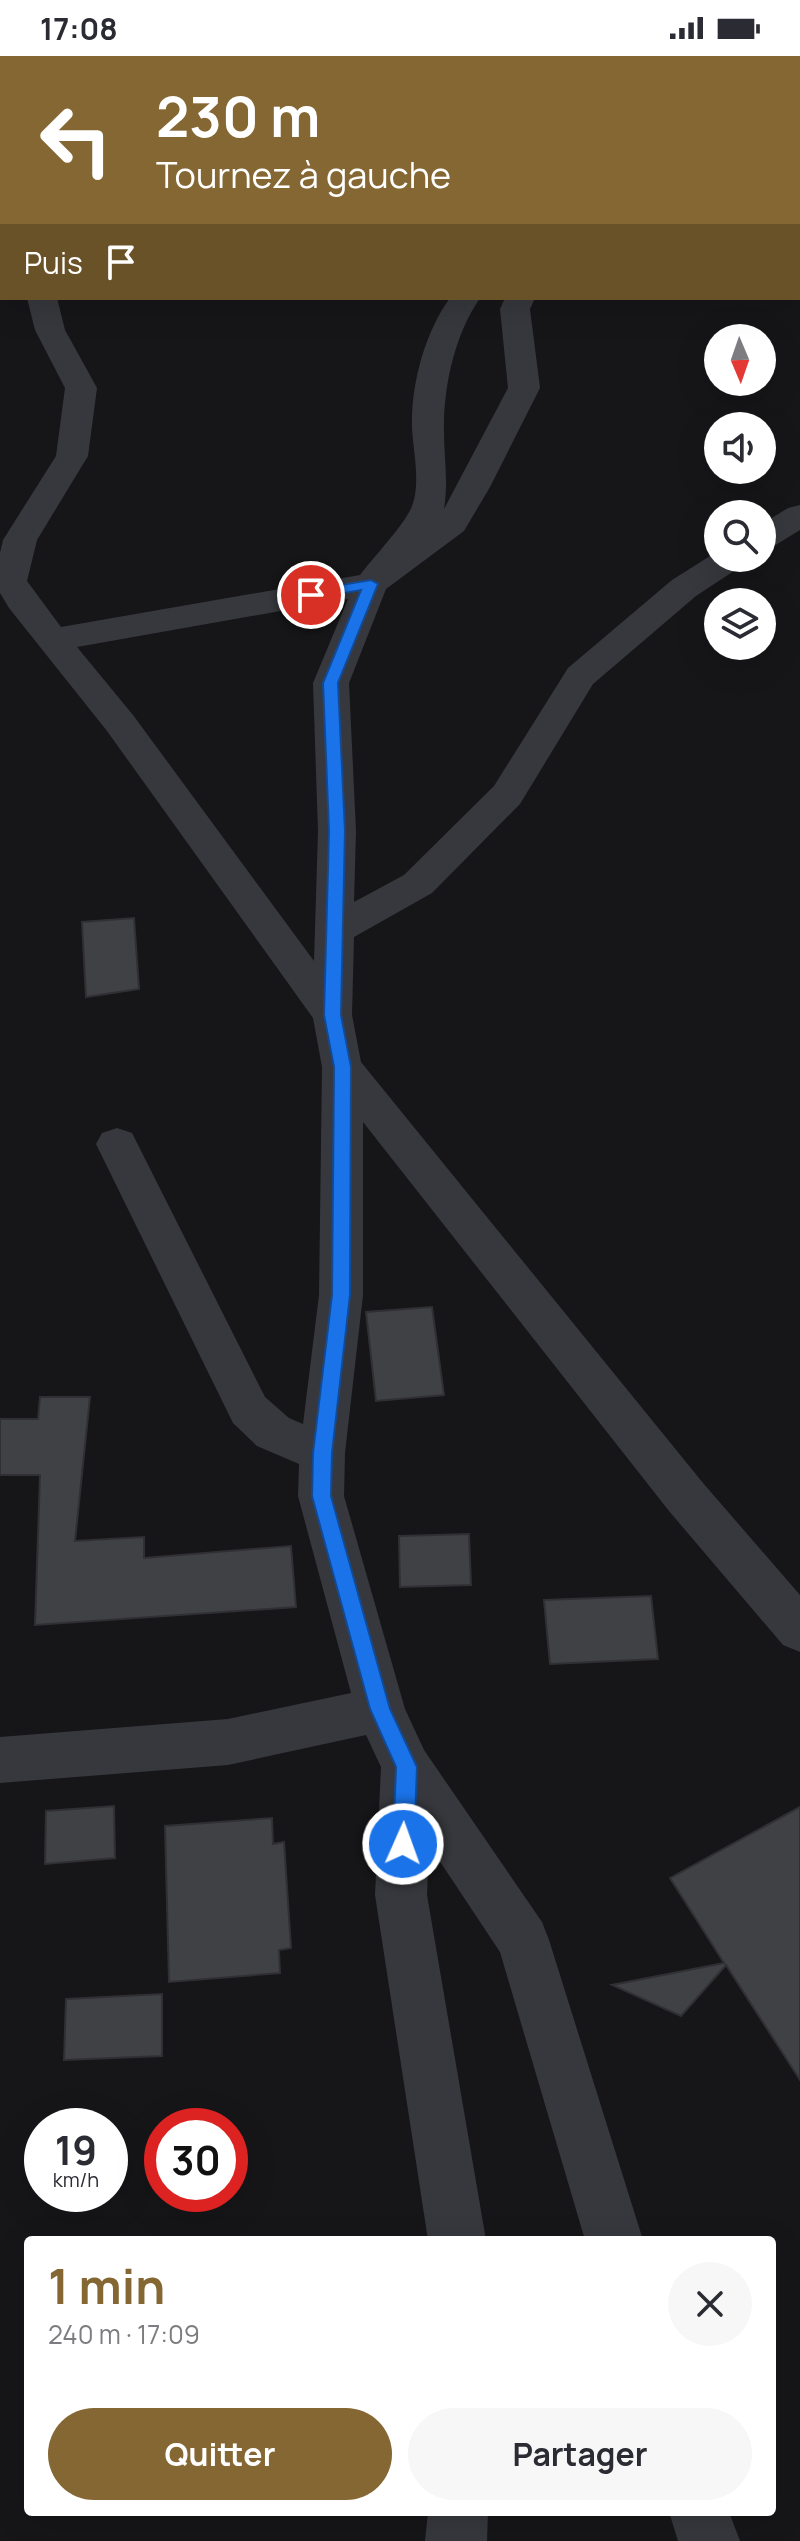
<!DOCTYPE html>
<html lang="fr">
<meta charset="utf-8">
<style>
:root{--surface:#fff;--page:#f7f7f7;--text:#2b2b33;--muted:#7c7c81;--accent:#856733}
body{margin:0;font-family:Manrope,sans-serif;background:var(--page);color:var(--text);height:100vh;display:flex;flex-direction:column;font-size:30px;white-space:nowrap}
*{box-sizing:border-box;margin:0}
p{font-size:26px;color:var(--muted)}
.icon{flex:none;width:44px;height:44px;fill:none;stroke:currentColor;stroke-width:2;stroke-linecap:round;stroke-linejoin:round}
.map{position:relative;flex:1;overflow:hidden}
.panel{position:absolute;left:24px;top:2180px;width:752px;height:280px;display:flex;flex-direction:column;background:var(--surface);border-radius:8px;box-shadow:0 8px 32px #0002}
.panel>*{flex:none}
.guide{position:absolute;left:0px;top:0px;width:800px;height:244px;box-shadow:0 8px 32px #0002;background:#856733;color:#fff;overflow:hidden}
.needle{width:52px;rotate:178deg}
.fabs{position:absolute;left:704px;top:268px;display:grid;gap:16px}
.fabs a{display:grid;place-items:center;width:72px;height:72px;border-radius:50%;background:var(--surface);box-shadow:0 8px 32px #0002;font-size:40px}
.speed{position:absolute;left:24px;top:2052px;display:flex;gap:16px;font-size:40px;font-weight:700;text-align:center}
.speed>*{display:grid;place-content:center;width:104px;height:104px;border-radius:50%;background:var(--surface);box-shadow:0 8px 32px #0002;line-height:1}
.speed small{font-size:20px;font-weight:400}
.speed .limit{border:12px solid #d22;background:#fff;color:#111}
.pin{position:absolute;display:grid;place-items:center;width:68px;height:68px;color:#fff;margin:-34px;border:4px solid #fff;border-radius:50%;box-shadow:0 2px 8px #0007}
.me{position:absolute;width:88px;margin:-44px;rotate:2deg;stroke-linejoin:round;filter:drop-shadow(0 0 6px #0008)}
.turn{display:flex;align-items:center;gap:28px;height:168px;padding:0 24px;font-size:36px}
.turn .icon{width:104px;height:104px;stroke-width:2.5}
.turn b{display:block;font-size:56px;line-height:68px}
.then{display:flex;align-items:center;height:76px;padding:0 24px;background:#0003;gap:16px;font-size:30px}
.round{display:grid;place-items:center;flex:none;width:84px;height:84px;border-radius:42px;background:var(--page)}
.overview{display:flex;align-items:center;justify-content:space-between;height:136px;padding:0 24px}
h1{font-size:48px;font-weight:700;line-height:60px;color:var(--accent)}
.action{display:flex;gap:16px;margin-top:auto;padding:16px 24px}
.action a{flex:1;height:92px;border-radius:48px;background:var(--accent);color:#fff;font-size:32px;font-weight:700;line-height:92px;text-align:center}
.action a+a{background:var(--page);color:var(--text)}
.status{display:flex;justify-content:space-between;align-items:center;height:56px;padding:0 40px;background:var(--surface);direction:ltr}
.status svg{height:22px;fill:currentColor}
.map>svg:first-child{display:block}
.building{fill:#404145;stroke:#303034;stroke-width:2}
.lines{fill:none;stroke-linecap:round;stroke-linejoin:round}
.street{fill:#37383d;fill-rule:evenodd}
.route{fill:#1a73e8;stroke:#114b97;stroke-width:2}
</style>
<div class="status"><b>17:08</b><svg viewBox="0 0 49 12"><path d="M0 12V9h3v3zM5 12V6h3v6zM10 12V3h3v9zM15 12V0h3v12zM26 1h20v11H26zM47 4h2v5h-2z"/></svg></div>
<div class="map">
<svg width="800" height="2485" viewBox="0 0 800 2485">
<rect width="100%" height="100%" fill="#161618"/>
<path class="building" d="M134,862L139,933L86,941L82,866Z
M432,1251L444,1339L376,1345L366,1256Z
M40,1341H90L75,1485L144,1481V1502L291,1490L296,1551L35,1569L40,1419H0V1363H38Z
M469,1478L471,1529L400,1531L399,1480Z
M651,1540L658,1603L550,1608L544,1544Z
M114,1750L115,1802L45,1808L46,1755Z
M800,1751V2024L726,1909L681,1960L612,1929L724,1907L670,1822Z
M272,1762L273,1788L284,1786L291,1892L279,1894L280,1917L169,1926L165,1770Z
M162,1938V2000L64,2004L66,1943Z"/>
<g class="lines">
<path class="street" d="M641,0H667V2H641Z
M0,9H2L0,26Z
M27,242H57L65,274L97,332L88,400L37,484L27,525L61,571L360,519C372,503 406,467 412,450C421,426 413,396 412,371C411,328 425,276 450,242H480C456,277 445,324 444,366C443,396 449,423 444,453L508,332L500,253L505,242H535L530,253L540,332L490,431L464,475L386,533L349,627L356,775L354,846L404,819L494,730L568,612L672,524L718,495V502H748L743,509L696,540L593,628L520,748L432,837L354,881L352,959L361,1006L703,1427L800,1539V1596L783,1589L669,1455L363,1066V1239L345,1397L344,1440L405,1653L424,1694L542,1866L549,1884L643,2184H585L500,1896L429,1789L427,1839L486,2184H428L375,1839L381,1711L366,1679L228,1709L0,1727V1681L228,1663L351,1637L298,1440L299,1408L257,1390L233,1367L96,1088L102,1077L117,1072L132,1077L265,1341L289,1362L303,1368L319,1239L322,1011L313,962L107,675L9,552L0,537V497L3,484L56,400L65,332L35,274ZM348,543L313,627L318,775L314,905L133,659L77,591Z
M800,449V474L774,490L762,493V468L788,452Z
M428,2456H488L487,2485H425Z
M669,2456H729L740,2485H678Z"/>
</g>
<path class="route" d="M371,524L378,528L338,627L345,775L341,959L351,1011L350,1239L332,1397L331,1440L390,1653L417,1711L414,1788L411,1795L403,1798L396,1795L393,1788L396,1711L370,1653L312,1440L313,1397L332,1239L334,1011L324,959L329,775L323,627L361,534L311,543L304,539L311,534Z"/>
</svg>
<div class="fabs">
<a><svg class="needle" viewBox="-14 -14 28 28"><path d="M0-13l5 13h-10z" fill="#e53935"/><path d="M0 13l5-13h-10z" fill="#7c7c81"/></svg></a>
<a><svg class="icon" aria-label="sound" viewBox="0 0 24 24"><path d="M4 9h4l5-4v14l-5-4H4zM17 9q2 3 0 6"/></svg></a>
<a><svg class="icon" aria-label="search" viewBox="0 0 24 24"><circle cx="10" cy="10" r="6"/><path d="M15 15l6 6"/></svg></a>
<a><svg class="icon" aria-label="layers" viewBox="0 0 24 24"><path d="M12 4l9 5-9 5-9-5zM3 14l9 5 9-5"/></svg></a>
</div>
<div class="speed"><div>19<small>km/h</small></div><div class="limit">30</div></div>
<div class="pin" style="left:311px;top:539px;background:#d93025"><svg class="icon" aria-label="arrive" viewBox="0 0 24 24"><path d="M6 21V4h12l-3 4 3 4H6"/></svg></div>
<svg class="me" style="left:403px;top:1788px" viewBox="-20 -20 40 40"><circle r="17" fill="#1a73e8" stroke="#fff" stroke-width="3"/><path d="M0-11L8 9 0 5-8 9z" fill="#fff"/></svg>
<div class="guide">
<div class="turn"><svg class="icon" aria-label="left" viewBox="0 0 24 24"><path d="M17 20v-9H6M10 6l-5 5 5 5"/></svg><div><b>230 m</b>Tournez à gauche</div></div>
<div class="then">Puis<svg class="icon" aria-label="arrive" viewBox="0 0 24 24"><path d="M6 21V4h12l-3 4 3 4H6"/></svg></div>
</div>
<section class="panel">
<div class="overview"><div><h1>1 min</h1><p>240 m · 17:09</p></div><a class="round"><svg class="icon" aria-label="close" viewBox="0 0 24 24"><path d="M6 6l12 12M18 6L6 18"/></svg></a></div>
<div class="action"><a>Quitter</a><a>Partager</a></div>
</section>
</div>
